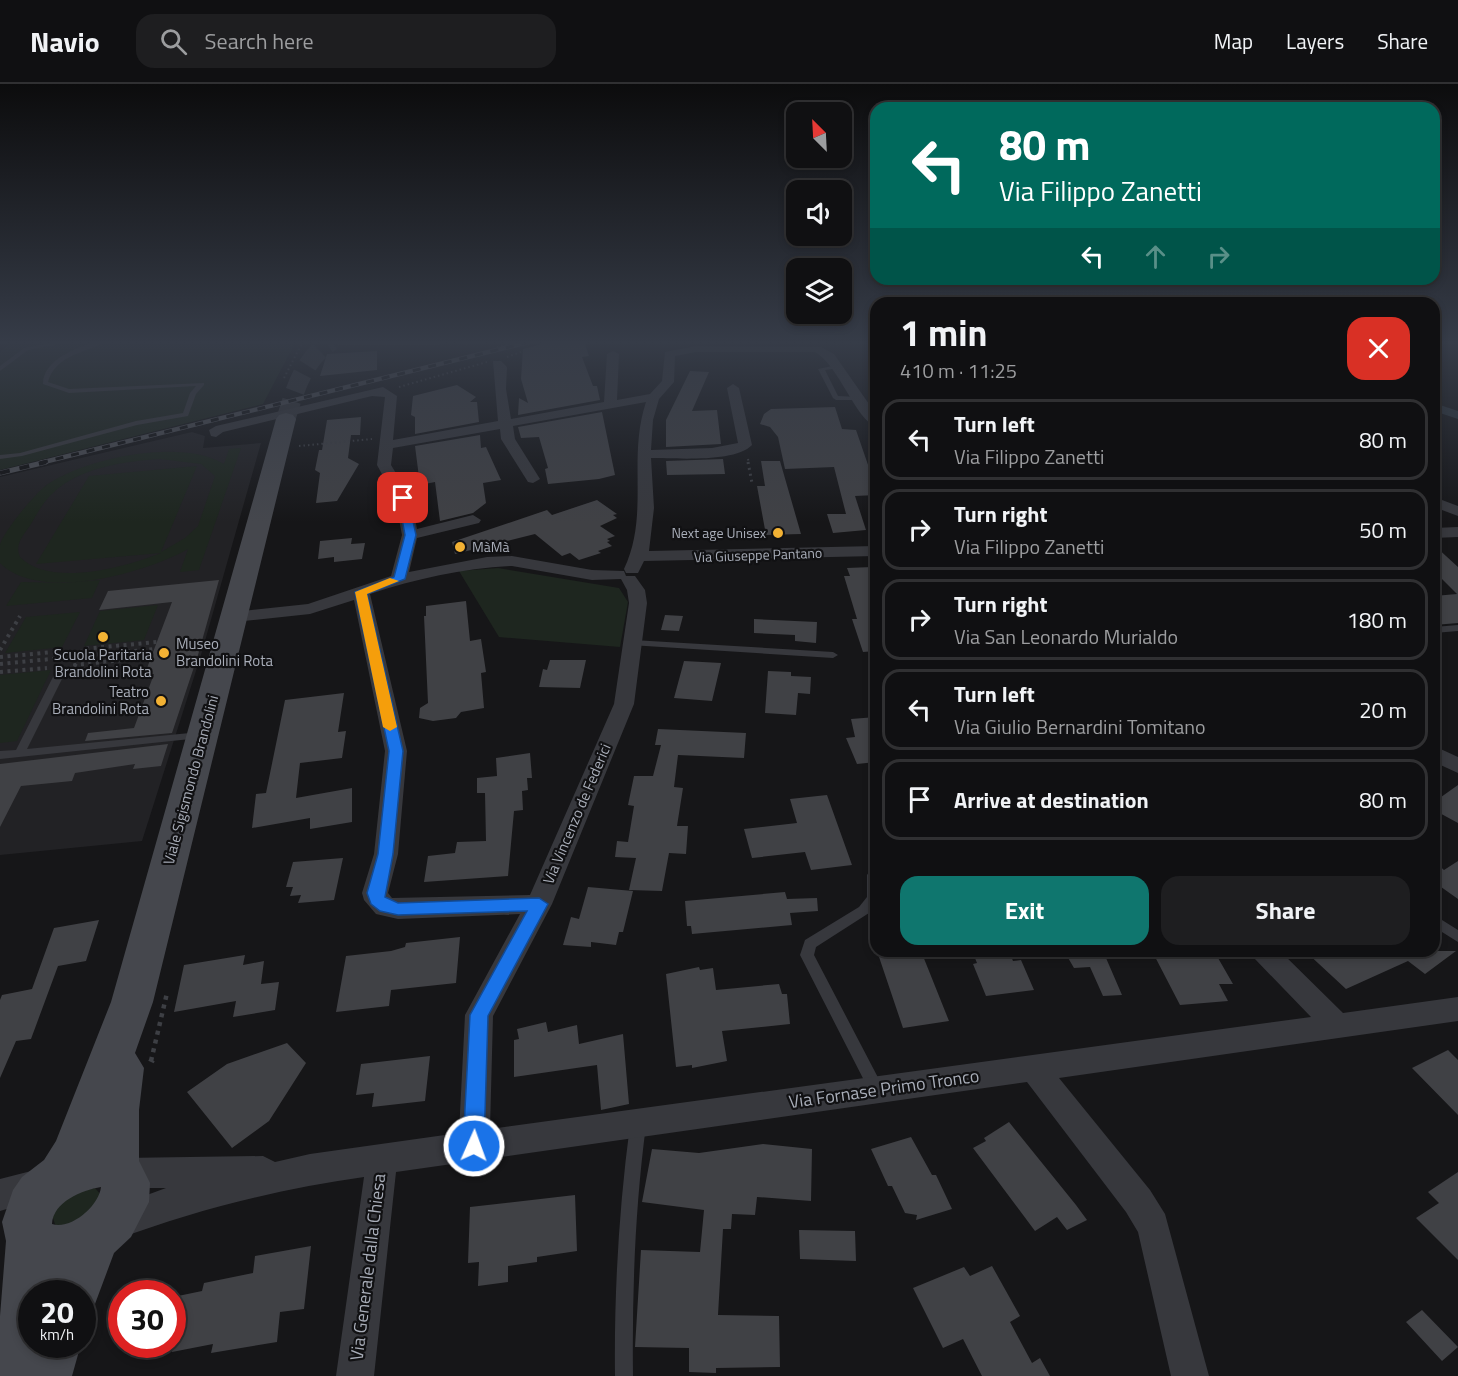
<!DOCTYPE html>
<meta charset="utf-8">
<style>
:root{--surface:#101012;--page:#1e1e20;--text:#f1f3f6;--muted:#9c9d9f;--line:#303032;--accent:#0f766e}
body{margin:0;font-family:"Titillium Web",sans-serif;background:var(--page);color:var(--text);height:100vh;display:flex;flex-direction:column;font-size:22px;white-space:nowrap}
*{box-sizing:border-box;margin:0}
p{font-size:20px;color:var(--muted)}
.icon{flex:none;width:33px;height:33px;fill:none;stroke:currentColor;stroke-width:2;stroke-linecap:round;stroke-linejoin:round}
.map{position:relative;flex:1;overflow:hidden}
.details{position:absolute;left:870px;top:213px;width:570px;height:660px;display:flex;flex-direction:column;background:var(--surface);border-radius:18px;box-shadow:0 3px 9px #0003,0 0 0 2px var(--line)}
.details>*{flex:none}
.banner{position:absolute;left:870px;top:18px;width:570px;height:183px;border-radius:18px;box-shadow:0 3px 9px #0003,0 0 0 2px var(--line);background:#00695c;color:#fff;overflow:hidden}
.needle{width:39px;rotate:336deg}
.tools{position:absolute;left:786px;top:18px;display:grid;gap:12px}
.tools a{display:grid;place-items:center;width:66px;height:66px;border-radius:12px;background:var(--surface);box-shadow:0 3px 9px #0003,0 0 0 2px var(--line);font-size:30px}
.speed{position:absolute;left:18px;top:1196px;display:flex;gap:12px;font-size:30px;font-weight:700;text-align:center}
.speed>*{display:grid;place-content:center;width:78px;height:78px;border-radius:50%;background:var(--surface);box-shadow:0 3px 9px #0003,0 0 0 2px var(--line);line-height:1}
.speed small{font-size:15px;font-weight:400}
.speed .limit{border:9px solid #d22;background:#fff;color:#111}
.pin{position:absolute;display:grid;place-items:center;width:51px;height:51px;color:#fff;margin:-26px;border-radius:12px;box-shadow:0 3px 9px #0006}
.me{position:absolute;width:66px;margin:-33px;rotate:2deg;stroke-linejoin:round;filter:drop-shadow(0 0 4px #0008)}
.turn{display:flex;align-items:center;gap:21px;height:126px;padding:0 30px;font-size:27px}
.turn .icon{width:78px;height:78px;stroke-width:2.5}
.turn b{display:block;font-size:42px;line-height:51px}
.lanes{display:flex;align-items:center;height:57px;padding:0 30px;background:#0003;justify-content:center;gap:30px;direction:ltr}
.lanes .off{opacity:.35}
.round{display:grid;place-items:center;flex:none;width:63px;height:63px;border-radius:18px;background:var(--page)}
.headline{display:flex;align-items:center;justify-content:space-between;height:102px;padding:0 30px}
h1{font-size:36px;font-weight:700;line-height:45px}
.cta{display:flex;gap:12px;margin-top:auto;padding:12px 30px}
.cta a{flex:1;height:69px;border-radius:18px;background:var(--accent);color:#fff;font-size:24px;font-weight:700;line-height:69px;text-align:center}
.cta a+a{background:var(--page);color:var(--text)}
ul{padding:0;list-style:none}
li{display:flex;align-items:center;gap:18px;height:81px;margin:0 12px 9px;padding:0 18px;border:3px solid var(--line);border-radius:18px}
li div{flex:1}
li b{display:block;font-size:22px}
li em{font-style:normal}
header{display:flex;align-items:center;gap:36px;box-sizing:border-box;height:84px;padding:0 30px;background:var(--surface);border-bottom:2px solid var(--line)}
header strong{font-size:28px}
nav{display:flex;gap:33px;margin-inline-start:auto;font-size:21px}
.search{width:420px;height:54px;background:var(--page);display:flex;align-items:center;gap:15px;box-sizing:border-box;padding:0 21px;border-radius:18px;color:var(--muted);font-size:22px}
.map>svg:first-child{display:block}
.built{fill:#222225}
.green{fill:#1e261f;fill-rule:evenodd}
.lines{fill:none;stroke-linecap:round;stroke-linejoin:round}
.canal{fill:#2c353c;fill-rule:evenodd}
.building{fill:#404145}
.secondary-tunnel{stroke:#333438;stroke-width:19;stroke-dasharray:19 10;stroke-linecap:butt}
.path-far4{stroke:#3d3f44;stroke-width:2;stroke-dasharray:1.5 3;stroke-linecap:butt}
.path-far3{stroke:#3d3f44;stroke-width:3;stroke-dasharray:2 4;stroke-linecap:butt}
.path-far2{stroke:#3d3f44;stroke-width:4;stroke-dasharray:3 4.5;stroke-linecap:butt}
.path-far1{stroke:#3d3f44;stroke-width:4.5;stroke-dasharray:4 5;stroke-linecap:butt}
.path{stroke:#3d3f44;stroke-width:6;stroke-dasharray:4.5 7;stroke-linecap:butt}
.service{fill:#37383d;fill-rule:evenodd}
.minor{fill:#37383d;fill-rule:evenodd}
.tertiary{fill:#37383d;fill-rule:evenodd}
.secondary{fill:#45474d;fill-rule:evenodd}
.rail-far1-casing{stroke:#4a4c52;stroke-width:4.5}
.rail-casing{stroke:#4a4c52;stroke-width:5}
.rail-far1{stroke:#111113;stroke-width:3;stroke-dasharray:8;stroke-linecap:butt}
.rail{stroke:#111113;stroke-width:4;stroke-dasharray:10;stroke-linecap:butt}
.route{fill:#1a73e8;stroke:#114b97;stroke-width:1.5}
.slow{fill:#f59e0b}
.poi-dot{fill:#f2b134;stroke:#111113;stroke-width:2}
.labels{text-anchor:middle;stroke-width:4.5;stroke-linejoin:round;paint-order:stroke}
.far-poi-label{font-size:14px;fill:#a8adb8;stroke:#111113;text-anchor:end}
.far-street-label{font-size:14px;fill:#a8adb8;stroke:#111113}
.poi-label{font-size:15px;fill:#a8adb8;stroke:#111113;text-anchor:start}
.street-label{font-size:15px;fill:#a8adb8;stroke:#111113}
.near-street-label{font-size:18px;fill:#a8adb8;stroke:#111113}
</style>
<header>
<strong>Navio</strong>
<div class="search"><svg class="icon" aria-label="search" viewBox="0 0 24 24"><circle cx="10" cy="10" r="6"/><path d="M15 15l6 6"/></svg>Search here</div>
<nav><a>Map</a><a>Layers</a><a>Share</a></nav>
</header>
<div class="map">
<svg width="1458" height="1292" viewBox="0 0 1458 1292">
<rect width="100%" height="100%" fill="#161618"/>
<path class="built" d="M192,348L205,352L203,364L261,359L201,571L142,757L0,771V393Z"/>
<path class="green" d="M50,257H296L263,320L0,386V268L10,259Z
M241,364L199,486L180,488L188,465C146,489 39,519 0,479C0,474 0,466 0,461C3,448 36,408 48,400C88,374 180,354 224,380L229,365ZM160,375L201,380L215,392L198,442L185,454L161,468L197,382L89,392L36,480L161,469C126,483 50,504 20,473C14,460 24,451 31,440C37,430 43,418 52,410C78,384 125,377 160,375Z
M498,484L619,504L628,518L620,563L499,553L459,487Z
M100,496L92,514L6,522L21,498L64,499Z
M158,521L144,556L84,562L100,527Z
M80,528L62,563L5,569L26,533Z
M51,586L17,657L0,659V591Z
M95,1104L102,1112L93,1133L56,1143L52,1131L66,1111Z"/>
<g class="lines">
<path class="canal" d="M1434,319L1458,327V335L1434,327Z"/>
</g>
<path class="building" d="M553,257H584L589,272L582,273L593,302H597L600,316L518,331L519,314L528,319L521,295L523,265Z
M377,267V286L320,292L327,270Z
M690,287L709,288L692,327L717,326L721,360L666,363V336Z
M457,301L476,313L470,318H477L479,338L415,350V333L411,331L413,312Z
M835,323L842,345L856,346L876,404V411L855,412L866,446L833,449L827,430H846L834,383L785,385L778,353L770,343L760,340L764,330L771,325Z
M602,328L615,391L599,395L548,400L545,385L548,384L539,353L521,354L518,343Z
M361,333L360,351H351L348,374L359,380L337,417L316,419L320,389L315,386L319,366H322L327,336Z
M480,351L481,364L486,363L501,396L483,399L486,419L473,429L440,437L435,398L420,401L415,362Z
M723,375L725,390L667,391L666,377Z
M761,377H780L801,450L766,451L757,402H765Z
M597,416L617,430L613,431L617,434L600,442L615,452L607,455L610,457L607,458L612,462L598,467L601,469L579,476L570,469L562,472L535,450L455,470L452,458L547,426L552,431Z
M352,454L351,460L365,459L362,475L334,478V473L318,475L320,457Z
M1434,461L1458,483V539L1434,541V512L1457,510L1434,487Z
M872,483L876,493V567L863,568L852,535H857L844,492H850L847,484Z
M219,496L198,571L172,649L85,657L88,649L134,644L154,590L144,592L172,518L99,526L108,507Z
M466,517L470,557L481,555L486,588L481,589L484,624L461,628L456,634L433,637L419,634L420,624L428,619L424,532H426V522Z
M665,531L683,532L679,547L661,546Z
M754,535L817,538L816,559L795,557V551L754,549Z
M550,576H586L580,604L539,603L543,585L547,586Z
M684,577L721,579L712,617L674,614Z
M768,587L791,588V592L811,593L810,610L798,609L796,631L765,629Z
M344,609L338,648L346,647L342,674L300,679L296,714L352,704V738L310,745V734L252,744L256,710L266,709L285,616Z
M876,633V678L857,680L846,654L855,653L851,635Z
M658,645L746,649L744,674L678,671L674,703L683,704L677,742H688L686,770L669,769L662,807L629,806L636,774L615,773L617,757L628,758L634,722L628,721L634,692H653L661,661H655Z
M168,660L161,682L133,685L135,680L75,689L72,697L21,702L0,743V680Z
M530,669L532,694H527L528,706L522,707L523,726L514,727L508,792L424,798L428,772L455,769L457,758L486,757L485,709H477V694L497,692L496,674Z
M1458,701V739L1434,726V718Z
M827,711L852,781L811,786L805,768L752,774L744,745L797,739L790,715Z
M343,774L334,816L298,819L301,811L290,812L293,803H286L293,778Z
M1434,777L1444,786L1458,777V815L1434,798Z
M588,803L633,807L623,848H619L616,861L591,858V863L563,861L571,833L579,835Z
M785,808L787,815L817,814L818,827L790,829L792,841L692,850L691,842H687L685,817Z
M99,836L86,877L58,882L31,955L16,957L0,994V916L2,911L32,905L54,844Z
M460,853L456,899L391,906L389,922L336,928L346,872L391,867L405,863L406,859Z
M877,867H921L949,937L903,944Z
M972,867H1009L1013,877L1021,876L1034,906L986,912L973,880L977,879Z
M1064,867H1103L1122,911L1103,912L1090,883L1074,884Z
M1152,867H1214L1233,900H1219L1228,917L1180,921Z
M1305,867H1456L1425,890L1408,877L1346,905Z
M245,871L243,881L264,877L261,900L279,898L275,926L233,933L236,917L174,928L184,881Z
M699,883L700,886L713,884L716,906L779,900L782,910H787L790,940L722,947L727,977L692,984V981L676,983L666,890Z
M546,938L548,948L577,941L579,960L623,950L629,1020L601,1026L597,981L514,993V956L519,955L517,945Z
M287,959L306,979L269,1037L232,1064L187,1008L227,980Z
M1448,966L1458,976V1031L1412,984Z
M430,972L425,1017L372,1023L374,1009L356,1011L361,980Z
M1009,1038L1076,1121L1087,1136L1067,1146L1057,1133L1035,1147L973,1064L986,1057L984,1054Z
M911,1053L932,1091H936L952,1125L916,1136L917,1131L905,1129L892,1102H888L871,1065Z
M763,1060L812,1065L811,1117L757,1113L755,1131L732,1130L731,1145H723L718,1231L779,1232L780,1283L716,1284V1289L689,1288V1264L635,1263L641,1166L700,1168L704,1126L642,1118L652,1065L699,1069Z
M1458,1088V1176L1416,1134L1439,1119L1428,1108Z
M575,1111L577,1167L537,1173V1178L508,1182V1198L478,1202L479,1178L468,1179L470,1123Z
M799,1146L855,1147L856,1177L800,1175Z
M311,1162L304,1225L280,1228L277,1258L211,1269L213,1260L172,1268V1236L178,1212L202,1207L204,1199L253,1189L255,1172Z
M992,1182L1020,1232L1010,1238L1032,1279L1040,1274L1050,1292H982L963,1255L943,1264L913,1204L964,1183L970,1192Z
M1422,1226L1458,1263L1442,1277L1406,1238Z"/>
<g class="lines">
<path class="secondary-tunnel" d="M286,335C295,305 304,274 332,257"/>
<path class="path-far4" d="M836,260L876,259
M497,263L519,258
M507,273L543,260
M284,294L303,257
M399,303L487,278
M299,362L372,355
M748,375L749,379"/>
<path class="path-far3" d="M748,378L752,399"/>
<path class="path-far2" d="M0,566L20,532
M0,573L65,567L61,574
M151,573L75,581L83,565L157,558
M0,580L154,565
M0,588L47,584"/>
<path class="path-far1" d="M151,977L167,909"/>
<path class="path" d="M151,978L152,976"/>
<path class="service" d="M61,257H74L28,266L0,287V282L24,264Z
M99,257H108C87,268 55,271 48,298L69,305L204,299V301L196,310L188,332L137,341L22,372L0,375V371L20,369L136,337L183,329L190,309L196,302L69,309L43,300C43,275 78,263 99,257Z
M449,257H491L465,261Z
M837,281L839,282V284L825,286L838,312L858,313L860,314V316H836L833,314L818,285Z
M1458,541V547L1434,549V543Z
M633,556L833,568L838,571L833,574L630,561L628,559L630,557Z
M61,584L66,587L27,665L200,648L205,651L200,654L0,675V667L16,666L56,587Z
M873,786L876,787V819L869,829L816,863L814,871L884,1005L881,1010L876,1012L871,1010L800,871L805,856L859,823L867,813V791L869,788Z
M1434,831L1458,846V858L1434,843Z
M638,1034L643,1036L646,1041C635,1125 632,1208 633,1292H615C614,1208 619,1124 630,1041L633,1036Z"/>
<path class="minor" d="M0,257H13L0,260Z
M696,262L821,263L834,270L876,330V342C856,337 839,281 815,268H696L675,272L674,298L659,315L653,336L651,366L712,364L738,359L727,304L733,300L739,304L752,361C735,379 675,374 651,374L654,424L649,467L876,462V472L644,477L638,489H626L624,485C650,430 627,375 646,318L513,342L515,355L540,395L533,399L528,398L501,355L500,345L393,364L391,381L411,414L417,445L473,431L481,436L479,439L417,454L409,488L487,473L512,472L592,486L624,487L626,492H635L645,506L647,519L634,620L552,820L493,932L490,1045L1311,933L1254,874L1250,867H1280L1343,929L1458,913V937L1059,994L1150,1106L1165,1130L1209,1292H1171L1138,1148L1126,1128L1027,998L396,1088L374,1292H336L364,1093C280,1105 197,1125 118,1155L106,1150L101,1138L106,1126L166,1104H123L112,1100L107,1089L112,1078L123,1074L263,1072L275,1078L310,1070L459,1049L465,931L520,830L398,835L376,830L364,816L362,809L374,770L385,667L354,516L310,530L234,538L225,533L234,528L308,520L391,492L402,451L395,414L377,381L385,313L372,312L223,348L216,353L211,352L209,346L216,342L383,303L397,312L393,356L498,337L493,277H501L507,283L506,305L511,335L604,318L607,270L613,267L619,270L617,316L650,310L662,297L665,268ZM512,482L592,496L621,495L627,506L629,519L614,620L530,811L392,814L388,809L398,770L407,667L370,510C416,495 464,484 512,482Z
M1434,413L1458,422V432L1434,423Z
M1458,443V453L1434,454V444Z
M1434,662L1458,673V689L1434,678Z
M39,1085L50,1090L55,1101L50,1112L0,1127V1095Z"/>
<path class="tertiary" d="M330,257H446L439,261H337Z"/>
<path class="secondary" d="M286,329L293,331L296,335L153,918L135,969L144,984L139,1026V1077L150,1099L149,1118L131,1153L114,1169L92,1228L82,1231V1209H32V1260H81L72,1292H0V1232L6,1157L2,1138L13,1106L22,1093L44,1076L56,1057L111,918L276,335L279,331ZM101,1103C99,1122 71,1146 52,1140C53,1118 82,1106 101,1103Z"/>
<g class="rail-far1-casing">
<path id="rail-far1" d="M40,379L533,257"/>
</g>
<g class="rail-casing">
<path id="rail" d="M0,389L46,378"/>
</g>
<use href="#rail-far1" class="rail-far1"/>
<use href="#rail" class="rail"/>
</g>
<linearGradient id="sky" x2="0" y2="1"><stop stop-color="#0c0c0d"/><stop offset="0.59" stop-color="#363c48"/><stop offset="1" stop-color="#363c48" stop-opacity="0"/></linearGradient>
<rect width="1458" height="438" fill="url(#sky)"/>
<path class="route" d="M403,411L408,414L416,451L405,495L367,510L403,667L393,770L385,813L398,819L539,814L548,820L488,932L484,1062L481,1069L474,1072L466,1069L463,1062L470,931L527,827L398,831L380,827L371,820L367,809L378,770L389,667L355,508L394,493L405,451L398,414Z"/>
<path class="slow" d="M390,494L399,497L367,510L397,643L390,647L383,643L355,508Z"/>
<g class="poi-dot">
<circle cx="778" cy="449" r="6"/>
<circle cx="460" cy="463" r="6"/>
<circle cx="103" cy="553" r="6"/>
<circle cx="164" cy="569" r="6"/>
<circle cx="161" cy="617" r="6"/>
</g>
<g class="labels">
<g class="far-poi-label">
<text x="766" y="454">Next age Unisex</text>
<text x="472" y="468" text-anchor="start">MàMà</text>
</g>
<g class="far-street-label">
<text transform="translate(758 471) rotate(-2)" y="5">Via Giuseppe Pantano</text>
</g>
<g class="poi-label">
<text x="176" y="565">Museo<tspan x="176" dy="17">Brandolini Rota</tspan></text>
<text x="103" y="576" text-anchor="middle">Scuola Paritaria<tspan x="103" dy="17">Brandolini Rota</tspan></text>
<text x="149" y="613" text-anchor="end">Teatro<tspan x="149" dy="17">Brandolini Rota</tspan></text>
</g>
<g class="street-label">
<text transform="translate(191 696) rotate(-75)" y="5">Viale Sigismondo Brandolini</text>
<text transform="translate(577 730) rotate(-67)" y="5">Via Vincenzo de Federici</text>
</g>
<g class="near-street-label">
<text transform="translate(884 1005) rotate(-8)" y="6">Via Fornase Primo Tronco</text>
<text transform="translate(368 1183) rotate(-83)" y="6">Via Generale dalla Chiesa</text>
</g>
</g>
</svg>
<div class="tools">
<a><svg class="needle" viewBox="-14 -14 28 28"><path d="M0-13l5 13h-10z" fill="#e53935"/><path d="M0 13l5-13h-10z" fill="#9c9d9f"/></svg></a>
<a><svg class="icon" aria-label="sound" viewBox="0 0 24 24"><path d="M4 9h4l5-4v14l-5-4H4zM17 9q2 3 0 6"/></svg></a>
<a><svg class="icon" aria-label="layers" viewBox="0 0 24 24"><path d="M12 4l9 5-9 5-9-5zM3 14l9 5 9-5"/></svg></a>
</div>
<div class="speed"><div>20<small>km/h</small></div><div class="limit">30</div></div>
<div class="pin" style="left:403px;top:414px;background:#d93025"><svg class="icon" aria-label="arrive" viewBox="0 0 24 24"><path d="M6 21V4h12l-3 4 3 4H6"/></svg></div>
<svg class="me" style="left:474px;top:1062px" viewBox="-20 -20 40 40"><circle r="17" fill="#1a73e8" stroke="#fff" stroke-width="3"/><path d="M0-11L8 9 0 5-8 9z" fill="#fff"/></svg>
<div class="banner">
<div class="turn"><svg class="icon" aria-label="left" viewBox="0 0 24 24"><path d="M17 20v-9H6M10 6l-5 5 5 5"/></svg><div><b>80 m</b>Via Filippo Zanetti</div></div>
<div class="lanes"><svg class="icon" aria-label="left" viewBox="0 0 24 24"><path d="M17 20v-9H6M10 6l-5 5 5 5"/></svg><svg class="icon off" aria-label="ahead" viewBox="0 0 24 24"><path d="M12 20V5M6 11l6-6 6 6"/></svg><svg class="icon off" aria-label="right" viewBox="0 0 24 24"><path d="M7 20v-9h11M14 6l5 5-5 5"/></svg></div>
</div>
<section class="details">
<div class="headline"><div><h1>1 min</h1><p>410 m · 11:25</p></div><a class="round" style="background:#d93025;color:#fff"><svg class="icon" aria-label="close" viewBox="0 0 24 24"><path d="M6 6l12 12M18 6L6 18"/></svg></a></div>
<ul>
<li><svg class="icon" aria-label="left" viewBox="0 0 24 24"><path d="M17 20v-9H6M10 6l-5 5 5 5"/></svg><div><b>Turn left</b><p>Via Filippo Zanetti</p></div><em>80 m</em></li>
<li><svg class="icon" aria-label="right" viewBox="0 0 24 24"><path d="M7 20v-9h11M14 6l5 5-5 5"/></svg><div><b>Turn right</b><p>Via Filippo Zanetti</p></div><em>50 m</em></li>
<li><svg class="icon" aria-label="right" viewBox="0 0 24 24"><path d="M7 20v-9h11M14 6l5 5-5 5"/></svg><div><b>Turn right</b><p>Via San Leonardo Murialdo</p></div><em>180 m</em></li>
<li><svg class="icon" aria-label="left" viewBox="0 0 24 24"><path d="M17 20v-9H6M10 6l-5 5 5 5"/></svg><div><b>Turn left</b><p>Via Giulio Bernardini Tomitano</p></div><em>20 m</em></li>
<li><svg class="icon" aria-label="arrive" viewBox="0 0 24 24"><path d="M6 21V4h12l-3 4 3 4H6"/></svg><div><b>Arrive at destination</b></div><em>80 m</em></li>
</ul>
<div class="cta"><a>Exit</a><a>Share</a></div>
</section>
</div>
